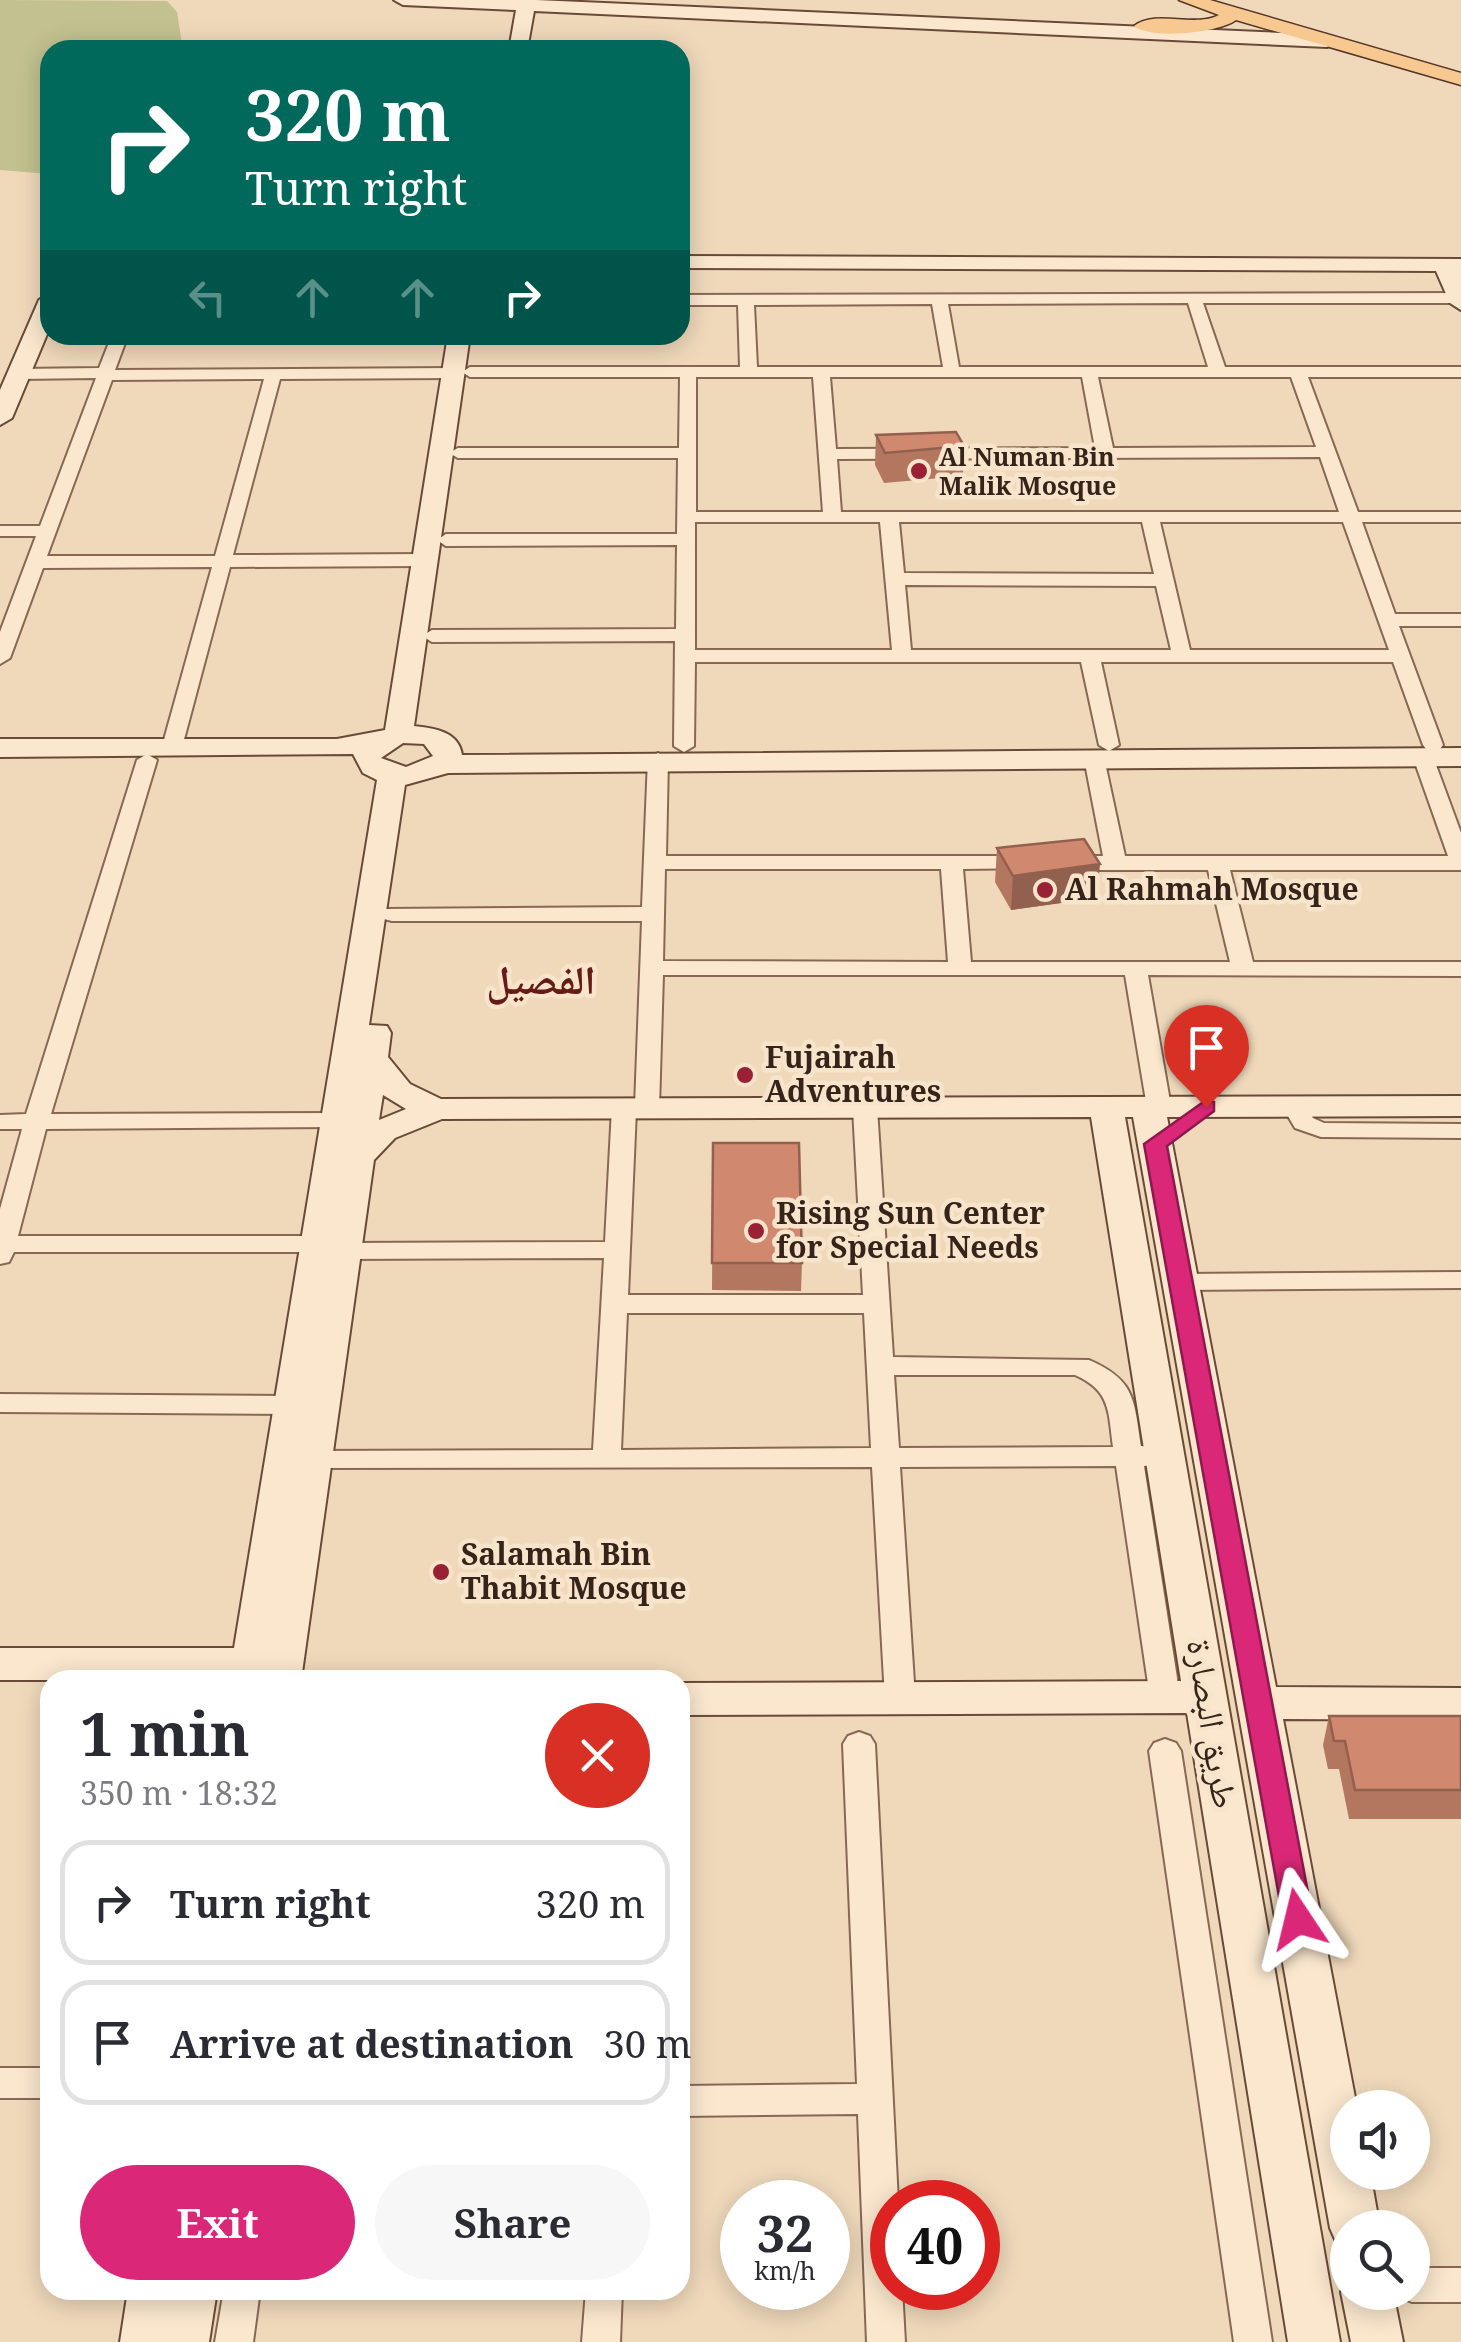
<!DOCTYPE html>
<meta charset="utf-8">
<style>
:root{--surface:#fff;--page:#f7f7f7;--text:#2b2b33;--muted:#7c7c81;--line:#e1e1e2;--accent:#db2777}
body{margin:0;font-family:"Noto Serif","Noto Naskh Arabic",serif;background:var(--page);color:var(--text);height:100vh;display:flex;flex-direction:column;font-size:38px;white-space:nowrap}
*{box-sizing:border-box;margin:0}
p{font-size:32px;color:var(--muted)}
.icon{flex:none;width:55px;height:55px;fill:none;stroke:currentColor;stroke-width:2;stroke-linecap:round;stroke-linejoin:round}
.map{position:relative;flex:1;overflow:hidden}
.details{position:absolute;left:40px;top:1670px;width:650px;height:630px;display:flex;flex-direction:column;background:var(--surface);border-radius:30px;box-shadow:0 5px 25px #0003}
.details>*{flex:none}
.top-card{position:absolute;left:40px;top:40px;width:650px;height:305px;border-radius:30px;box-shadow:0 5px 25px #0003;background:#00695c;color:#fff;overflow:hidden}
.tools{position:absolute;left:1330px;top:2090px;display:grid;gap:20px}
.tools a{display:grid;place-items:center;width:100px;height:100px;border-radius:50%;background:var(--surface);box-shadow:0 5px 25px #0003;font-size:50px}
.speed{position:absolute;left:720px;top:2180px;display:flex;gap:20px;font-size:50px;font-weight:700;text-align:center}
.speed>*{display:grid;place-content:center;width:130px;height:130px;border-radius:50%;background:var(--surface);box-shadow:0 5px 25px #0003;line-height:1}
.speed small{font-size:25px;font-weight:400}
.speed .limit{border:15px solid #d22;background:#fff;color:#111}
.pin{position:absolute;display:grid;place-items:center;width:85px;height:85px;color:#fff;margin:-102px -42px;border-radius:50% 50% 50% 0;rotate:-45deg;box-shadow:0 0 10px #0007}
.pin .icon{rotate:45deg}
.me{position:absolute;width:110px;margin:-55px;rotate:350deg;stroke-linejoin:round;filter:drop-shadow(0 0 8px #0008)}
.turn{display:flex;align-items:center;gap:35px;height:210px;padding:0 40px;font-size:45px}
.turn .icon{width:130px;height:130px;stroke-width:2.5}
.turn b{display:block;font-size:70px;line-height:85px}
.lanes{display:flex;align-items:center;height:95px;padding:0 40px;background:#0003;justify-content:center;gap:50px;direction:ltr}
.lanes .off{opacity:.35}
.round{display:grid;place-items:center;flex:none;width:105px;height:105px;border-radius:52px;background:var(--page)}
.summary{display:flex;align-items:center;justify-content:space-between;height:170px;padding:0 40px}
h1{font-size:60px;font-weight:700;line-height:75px}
.cta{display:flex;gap:20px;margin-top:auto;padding:20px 40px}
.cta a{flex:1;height:115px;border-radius:60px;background:var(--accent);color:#fff;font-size:40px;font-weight:700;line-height:115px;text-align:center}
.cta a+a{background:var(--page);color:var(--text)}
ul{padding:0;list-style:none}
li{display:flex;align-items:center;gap:30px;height:125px;margin:0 20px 15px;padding:0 20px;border:5px solid var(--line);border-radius:30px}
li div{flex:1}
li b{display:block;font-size:38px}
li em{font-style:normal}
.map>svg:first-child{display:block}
.cemetery{fill:#c2c18f}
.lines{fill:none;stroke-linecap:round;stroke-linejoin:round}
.street-casing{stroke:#886854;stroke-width:4}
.secondary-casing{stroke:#694a38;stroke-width:4}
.primary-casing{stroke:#553729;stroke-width:3}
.street{fill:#fbe7ce;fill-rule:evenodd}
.secondary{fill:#fbe7ce;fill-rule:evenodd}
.primary{fill:#f7c88f;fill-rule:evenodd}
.wall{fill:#b3765f}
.shaded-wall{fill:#92604e}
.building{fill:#d0896f;stroke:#92604e;stroke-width:2.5}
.route{fill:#db2777;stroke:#8e194d;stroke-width:2.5}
.poi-dot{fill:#9a2133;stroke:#f7e4cb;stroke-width:4}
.labels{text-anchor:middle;stroke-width:9;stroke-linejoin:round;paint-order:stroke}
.far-poi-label{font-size:25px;font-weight:bold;fill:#36241a;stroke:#f7e4cb;text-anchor:start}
.poi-label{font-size:30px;font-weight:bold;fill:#36241a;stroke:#f7e4cb;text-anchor:start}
.near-street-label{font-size:35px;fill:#36241a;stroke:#f7e4cb}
.district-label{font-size:40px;font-weight:bold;fill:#651c17;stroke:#f7e4cb}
</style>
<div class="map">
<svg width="1461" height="2342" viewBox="0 0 1461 2342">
<rect width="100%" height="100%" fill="#f0d9bb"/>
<path class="cemetery" d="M0,0L167,1L177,12L183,50H50V174L0,170Z"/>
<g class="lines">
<g class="street-casing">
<path id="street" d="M1461,293V303H1203L1225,367H1461V377H1308L1358,512H1461V522H1362L1395,614H1461V626H1399L1443,745L1440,749H1426L1423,745L1393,662H1101L1119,745L1109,751L1099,745L1081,662H695L694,746L684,752L674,746L675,641L432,642L422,636L432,630L676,629L677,545L446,546L437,540L446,534H677L678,458H458L449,453L458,448H679L680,377H470L462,372L470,367H740L738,305H680V295ZM1188,303L1208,367H959L948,304ZM932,304L943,367H757L754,305ZM696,377H813L823,512H696ZM830,377H1082L1095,448L836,449ZM1098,377H1291L1316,447L1113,448ZM1320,457L1339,512H841L837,459ZM695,522H880L892,650H695ZM899,522H1142L1154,574L904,573ZM1160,522H1343L1389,650H1190ZM905,585L1156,586L1171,650H911Z
M112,335H128L115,370L453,368L461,373L453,378L280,379L233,555L424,554L433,560L424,566L230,567L182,747L172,753L162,747L212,567L43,568L10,658L0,664V632L36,536H0V526H40L96,378L19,379L11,374L19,369L99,368ZM264,379L215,556H47L112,380Z
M1423,751L1433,757L1461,833V870H1230L1253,962H1461V976L1148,975L1171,1107L1168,1112H1150L1147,1107L1125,975H663L659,1108L647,1115L636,1110L628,1295H863L853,1108L865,1101L874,1103L877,1108L893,1357L1089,1360C1135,1380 1134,1399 1141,1446L1177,1449L1181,1456L1177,1463L1144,1466L1180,1697L1176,1705L1165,1708L1154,1705L1150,1697L1116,1466L900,1467L915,1698L911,1706L900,1709L889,1706L885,1698L872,1467L300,1468L296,1461L300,1454L310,1451L593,1450L604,1258L343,1259L330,1251L343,1243L605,1242L612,1108L624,1101L635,1106L642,921H392L384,919L381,914L384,909L642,907L648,759L658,753L668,759L666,856H1026L1034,858L1037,863L1034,868L963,869L971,962H1230L1208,870H1066L1055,863L1066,856H1103L1084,758L1087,754H1101L1104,758L1125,856H1448L1413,757ZM665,869H941L948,962L663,961ZM627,1313H864L871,1448L621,1450ZM894,1375H1075C1111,1391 1108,1411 1113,1447L899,1448Z
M147,754L157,760L51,1114L337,1113L349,1120L337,1127L46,1129L18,1236H318L331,1244L318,1252H14L9,1262L0,1264V1209L22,1129H0V1115L26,1114L137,760Z
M1294,1099L1303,1101L1313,1118L1324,1123L1461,1124V1138L1321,1137L1295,1128L1282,1106Z
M1461,1272V1288L1181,1290L1168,1282L1181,1274Z
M0,1394L293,1396L303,1398L307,1405L303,1412L293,1414L0,1412Z
M859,1732L870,1736L875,1744L898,2202H892V2288H902L905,2342H867L858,2114L680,2116V2086L857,2084L843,1744L848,1736Z
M1165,1739L1176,1743L1181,1751L1272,2342H1234L1149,1751L1154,1743Z
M0,2068H50V2098H0Z
M1412,2268H1461V2302H1412L1399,2297L1397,2292H1412Z
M224,2290H260L253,2342H215Z
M586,2290H622L620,2342H582Z"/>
</g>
<g class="secondary-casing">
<path id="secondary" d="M394,0H536L1327,35L1336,41L1327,47L534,11L527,50H509L516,10L403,5Z
M680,256L1461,259V310L1450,303L1436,271L680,268Z
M50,293V327L12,418L0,425V390L39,300Z
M448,335H470L414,726C435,728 459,732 462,755L1461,748V766L448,773L405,785L369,1025L387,1026L391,1033L388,1057L410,1084L441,1099L1461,1096V1116L1167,1117L1276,1687L1461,1688V1720L1283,1719L1357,2108H1348V2172H1370L1380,2228H1348V2248L1337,2244L1330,2228L1133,1117H1125L1340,2342H1288L1187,1713L680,1715V1683L1181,1681L1091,1117L442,1119L395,1138L374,1160L301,1680H0V1648H234L377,780L363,773L353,754L0,757V739H337L385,730ZM403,743L424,744L433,756L406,767L381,758ZM383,1095L406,1109L379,1120Z
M1348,2278V2292H1393L1403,2342H1351L1341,2292Z
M128,2290H217L209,2342H120Z"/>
</g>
<g class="primary-casing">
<path id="primary" d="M1179,0H1210L1461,73V85L1236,20C1218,33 1151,40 1134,26C1156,9 1194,28 1219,15Z"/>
</g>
<use href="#street" class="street"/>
<use href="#secondary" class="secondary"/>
<use href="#primary" class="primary"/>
</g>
<path class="wall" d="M876,435L964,446L963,476L884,483L875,465Z
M997,848L1097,898L1011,910L995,882Z
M713,1143L802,1263L801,1291L712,1290Z
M1329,1716H1461V1819H1349L1339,1769H1328L1323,1745Z"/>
<path class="shaded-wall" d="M1100,864L1097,898L1011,910L1013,876Z"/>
<path class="building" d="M956,432L964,446L885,453L876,435Z
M1084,839L1100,864L1013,876L997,848Z
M713,1143H799L802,1263H712Z
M1329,1716H1461V1790H1355L1345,1741H1334Z"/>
<path class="route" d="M1206,1100L1214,1102V1111L1167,1146L1313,1919L1309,1928L1298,1931L1287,1928L1283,1919L1144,1144Z"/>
<g class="poi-dot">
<circle cx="919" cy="471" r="10"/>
<circle cx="1045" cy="890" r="10"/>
<circle cx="745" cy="1075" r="10"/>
<circle cx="756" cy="1231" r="10"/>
<circle cx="441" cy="1572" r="10"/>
</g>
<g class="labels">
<g class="far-poi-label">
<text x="939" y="466">Al Numan Bin<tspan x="939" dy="29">Malik Mosque</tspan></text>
</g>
<g class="poi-label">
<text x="1065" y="900">Al Rahmah Mosque</text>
<text x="765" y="1068">Fujairah<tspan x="765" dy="34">Adventures</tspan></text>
<text x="776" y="1224">Rising Sun Center<tspan x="776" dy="34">for Special Needs</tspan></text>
<text x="461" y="1565">Salamah Bin<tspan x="461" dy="34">Thabit Mosque</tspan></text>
</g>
<g class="near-street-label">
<text transform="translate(1212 1724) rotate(81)" y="12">طريق البصارة</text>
</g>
<g class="district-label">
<text x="541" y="994">الفصيل</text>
</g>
</g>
</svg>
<div class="tools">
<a><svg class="icon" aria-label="sound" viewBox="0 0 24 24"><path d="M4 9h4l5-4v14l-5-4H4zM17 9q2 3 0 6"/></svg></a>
<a><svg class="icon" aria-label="search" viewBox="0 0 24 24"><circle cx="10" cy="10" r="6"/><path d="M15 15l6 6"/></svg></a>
</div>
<div class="speed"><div>32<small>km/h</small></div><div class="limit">40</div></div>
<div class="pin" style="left:1206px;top:1107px;background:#d93025"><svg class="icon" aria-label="arrive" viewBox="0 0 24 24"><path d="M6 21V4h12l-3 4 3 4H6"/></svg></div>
<svg class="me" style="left:1298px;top:1919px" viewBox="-20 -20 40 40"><path d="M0-17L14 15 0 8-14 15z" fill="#db2777" stroke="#fff" stroke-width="4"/></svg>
<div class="top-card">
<div class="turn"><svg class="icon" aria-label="right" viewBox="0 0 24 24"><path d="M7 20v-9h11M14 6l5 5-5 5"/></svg><div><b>320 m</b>Turn right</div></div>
<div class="lanes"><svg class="icon off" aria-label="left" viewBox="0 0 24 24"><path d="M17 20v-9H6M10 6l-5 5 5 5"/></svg><svg class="icon off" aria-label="ahead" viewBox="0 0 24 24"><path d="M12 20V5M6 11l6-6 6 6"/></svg><svg class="icon off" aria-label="ahead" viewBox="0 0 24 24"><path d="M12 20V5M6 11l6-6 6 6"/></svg><svg class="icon" aria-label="right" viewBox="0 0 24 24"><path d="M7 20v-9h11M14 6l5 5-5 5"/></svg></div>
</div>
<section class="details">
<div class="summary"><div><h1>1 min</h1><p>350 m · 18:32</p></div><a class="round" style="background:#d93025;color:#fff"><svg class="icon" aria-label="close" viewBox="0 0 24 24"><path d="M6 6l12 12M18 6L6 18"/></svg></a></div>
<ul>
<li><svg class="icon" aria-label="right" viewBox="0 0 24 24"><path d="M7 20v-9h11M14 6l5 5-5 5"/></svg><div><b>Turn right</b></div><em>320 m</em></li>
<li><svg class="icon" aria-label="arrive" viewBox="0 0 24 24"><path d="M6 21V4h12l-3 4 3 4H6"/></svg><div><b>Arrive at destination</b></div><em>30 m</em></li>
</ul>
<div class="cta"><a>Exit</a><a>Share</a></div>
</section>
</div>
